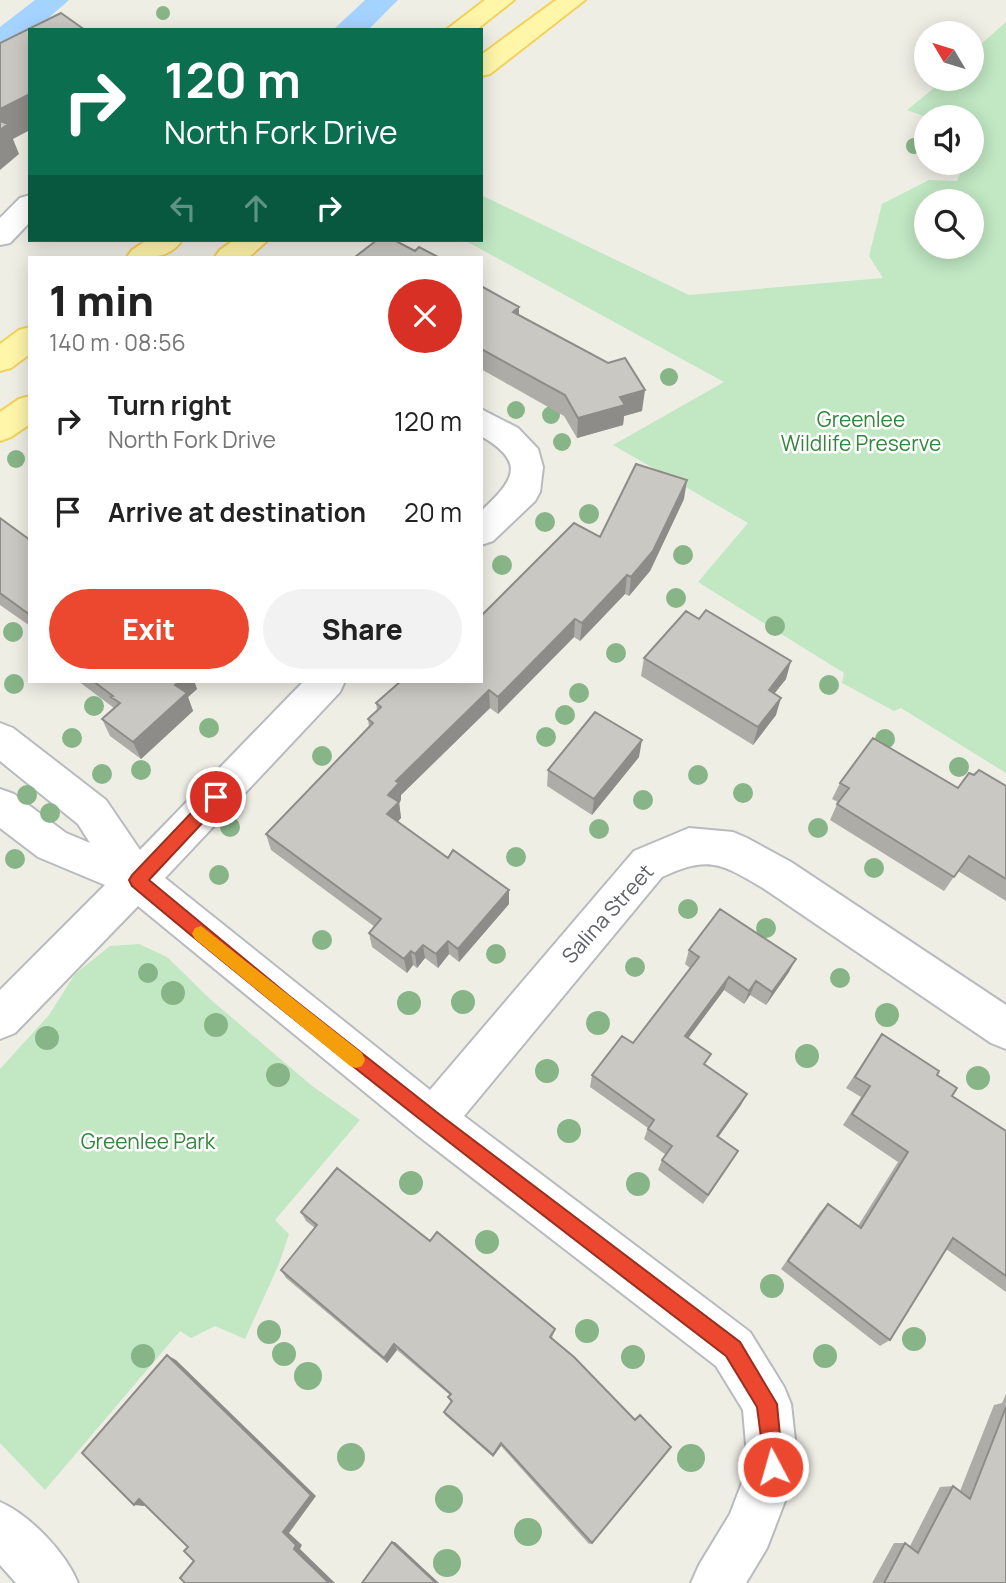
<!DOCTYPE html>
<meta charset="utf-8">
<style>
:root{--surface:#fff;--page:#f2f2f2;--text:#222;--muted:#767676;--accent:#ec482f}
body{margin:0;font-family:Manrope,sans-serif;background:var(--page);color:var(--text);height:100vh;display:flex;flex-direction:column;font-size:26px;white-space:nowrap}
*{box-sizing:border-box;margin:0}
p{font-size:23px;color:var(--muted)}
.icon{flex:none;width:38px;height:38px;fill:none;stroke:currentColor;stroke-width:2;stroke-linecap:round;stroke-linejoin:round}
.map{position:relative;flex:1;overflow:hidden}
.drawer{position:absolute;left:28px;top:256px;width:455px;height:427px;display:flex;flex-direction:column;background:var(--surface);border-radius:0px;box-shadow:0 4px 18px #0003}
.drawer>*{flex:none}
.banner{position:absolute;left:28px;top:28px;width:455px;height:214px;border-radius:0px;box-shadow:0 4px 18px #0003;background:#0b6e4f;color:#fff;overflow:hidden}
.needle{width:46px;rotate:308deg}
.controls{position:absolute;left:914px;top:21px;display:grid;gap:14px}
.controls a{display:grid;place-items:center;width:70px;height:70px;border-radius:50%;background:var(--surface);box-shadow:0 4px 18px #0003;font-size:35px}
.pin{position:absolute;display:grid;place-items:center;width:60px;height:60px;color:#fff;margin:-30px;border:4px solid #fff;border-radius:50%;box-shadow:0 2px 7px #0007}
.me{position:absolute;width:77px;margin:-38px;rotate:354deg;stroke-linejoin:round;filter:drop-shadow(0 0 5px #0008)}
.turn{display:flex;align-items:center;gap:24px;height:147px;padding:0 21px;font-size:32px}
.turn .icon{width:91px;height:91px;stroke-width:2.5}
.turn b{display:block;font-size:49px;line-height:60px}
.lanes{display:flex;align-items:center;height:66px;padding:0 21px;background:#0003;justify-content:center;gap:35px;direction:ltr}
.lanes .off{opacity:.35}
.round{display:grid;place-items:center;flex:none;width:74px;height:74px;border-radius:37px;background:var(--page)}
.overview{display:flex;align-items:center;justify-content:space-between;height:119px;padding:0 21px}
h1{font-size:42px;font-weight:800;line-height:52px}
.primary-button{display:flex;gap:14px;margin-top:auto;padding:14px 21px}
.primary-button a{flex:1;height:80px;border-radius:42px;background:var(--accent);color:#fff;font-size:28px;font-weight:800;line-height:80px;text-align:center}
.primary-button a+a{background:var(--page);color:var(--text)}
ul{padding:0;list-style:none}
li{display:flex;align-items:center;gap:21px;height:91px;padding:0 21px}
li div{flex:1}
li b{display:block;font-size:26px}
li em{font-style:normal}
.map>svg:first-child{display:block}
.green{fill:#c1e7c3;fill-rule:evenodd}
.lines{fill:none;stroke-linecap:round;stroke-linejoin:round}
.canal{fill:#a5d3ff;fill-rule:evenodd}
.minor-casing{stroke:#b7babf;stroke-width:4}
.major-casing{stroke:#f3d15a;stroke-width:4}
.minor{fill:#fff;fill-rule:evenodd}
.major{fill:#fff6aa;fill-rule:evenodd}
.tree{fill:#88b588}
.wall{fill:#aeaca7}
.shaded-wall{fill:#8d8c88}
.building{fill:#cac8c2;stroke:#8d8c88;stroke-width:2}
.route{fill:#ec482f;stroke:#992f1f;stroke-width:2}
.slow{fill:#f59e0b}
.labels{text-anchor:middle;stroke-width:5;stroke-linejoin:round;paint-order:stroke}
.park-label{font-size:21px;fill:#34863c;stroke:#fff}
.street-label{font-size:21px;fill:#5d6066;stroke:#fff}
</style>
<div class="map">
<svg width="1006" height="1583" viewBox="0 0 1006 1583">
<rect width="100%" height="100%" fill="#efeee5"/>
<path class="green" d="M1006,22V773L901,708L894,711L842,683L844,673L698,582L748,523L613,445L724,382L464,240H481V195L689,295L883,278L869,256L882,204L929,180L957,181L965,163H971V150L977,137L971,135V117H926L907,110L945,79H971V53ZM926,201H971V247H926Z
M139,944L167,957L210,999L311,1085L360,1120L275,1220L289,1234L279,1264L245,1339L215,1326L191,1338L180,1331L45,1490L0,1443V1069L49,1015L75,974L110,946Z"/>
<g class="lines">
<path class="canal" d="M35,0H69L35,30H30V34L11,49L0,51V27Z
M365,0H398L368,30H333Z"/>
<g class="minor-casing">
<path id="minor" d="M30,195V222L10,243L0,245V218L20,198Z
M481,409L518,428L538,449L543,467L540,492L535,501L493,541L481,545V511C513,481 528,463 481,436Z
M304,681H345L340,692L165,878L430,1090L634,851L689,828L733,832L747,838L791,862L1006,1005V1049L991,1043L763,888C720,863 709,855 662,877L464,1116L750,1332L784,1387L791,1404L798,1467L767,1548L746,1583H691L699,1565L730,1514L748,1467L743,1410L716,1366L417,1135L138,906L15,1033L0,1039V990L105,885L38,857L0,828V789L14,794L66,833L90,843L78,824L0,761V723L13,728L106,800L140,850Z
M0,1502C30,1515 66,1553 78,1583H16L0,1565Z"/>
</g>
<g class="major-casing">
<path id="major" d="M485,0H514L476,30H446Z
M556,0H585L490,74L481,76V55Z
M147,240H182C169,260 149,257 127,257L132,250Z
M234,240H268L249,257H215L220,250Z
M30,327V354L11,368L0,371V344L19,330Z
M30,396V424L11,437L0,441V412L19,399Z"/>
</g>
<use href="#minor" class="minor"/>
<use href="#major" class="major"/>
</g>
<g class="tree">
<circle cx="163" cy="13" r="7"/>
<circle cx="914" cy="146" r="8"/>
<circle cx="669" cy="377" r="9"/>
<circle cx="516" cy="410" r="9"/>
<circle cx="551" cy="415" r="9"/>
<circle cx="562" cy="442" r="9"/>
<circle cx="16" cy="459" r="9"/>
<circle cx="589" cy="514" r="10"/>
<circle cx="545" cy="522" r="10"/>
<circle cx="683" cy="555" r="10"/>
<circle cx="502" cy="565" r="10"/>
<circle cx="676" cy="598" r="10"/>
<circle cx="775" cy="626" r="10"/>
<circle cx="13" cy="632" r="10"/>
<circle cx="616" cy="653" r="10"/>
<circle cx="14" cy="684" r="10"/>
<circle cx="829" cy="685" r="10"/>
<circle cx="579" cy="693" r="10"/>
<circle cx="94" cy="706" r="10"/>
<circle cx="565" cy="715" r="10"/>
<circle cx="209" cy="728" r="10"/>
<circle cx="546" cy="737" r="10"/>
<circle cx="72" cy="738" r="10"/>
<circle cx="885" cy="739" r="10"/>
<circle cx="322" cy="756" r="10"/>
<circle cx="959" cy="767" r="10"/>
<circle cx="141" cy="770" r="10"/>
<circle cx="102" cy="774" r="10"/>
<circle cx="698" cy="775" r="10"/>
<circle cx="743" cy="793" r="10"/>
<circle cx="27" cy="795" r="10"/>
<circle cx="643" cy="800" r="10"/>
<circle cx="50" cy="813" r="10"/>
<circle cx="230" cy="827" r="10"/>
<circle cx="818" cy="828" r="10"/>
<circle cx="599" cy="829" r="10"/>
<circle cx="516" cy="857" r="10"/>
<circle cx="15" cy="859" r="10"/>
<circle cx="874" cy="868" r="10"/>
<circle cx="219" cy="875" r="10"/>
<circle cx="688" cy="909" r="10"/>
<circle cx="766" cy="928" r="10"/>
<circle cx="322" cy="940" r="10"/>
<circle cx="496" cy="954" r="10"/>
<circle cx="635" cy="967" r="10"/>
<circle cx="148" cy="973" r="10"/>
<circle cx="840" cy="978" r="10"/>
<circle cx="173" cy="993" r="12"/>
<circle cx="463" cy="1002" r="12"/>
<circle cx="409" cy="1003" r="12"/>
<circle cx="887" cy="1015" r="12"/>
<circle cx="598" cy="1023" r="12"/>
<circle cx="216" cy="1025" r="12"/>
<circle cx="47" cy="1038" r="12"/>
<circle cx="807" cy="1056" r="12"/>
<circle cx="547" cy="1071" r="12"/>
<circle cx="278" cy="1075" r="12"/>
<circle cx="978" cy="1078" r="12"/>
<circle cx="569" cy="1131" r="12"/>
<circle cx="411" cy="1183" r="12"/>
<circle cx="638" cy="1184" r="12"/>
<circle cx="487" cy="1242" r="12"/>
<circle cx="772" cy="1286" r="12"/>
<circle cx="587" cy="1331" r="12"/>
<circle cx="269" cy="1332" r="12"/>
<circle cx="914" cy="1339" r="12"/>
<circle cx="284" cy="1354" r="12"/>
<circle cx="143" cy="1356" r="12"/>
<circle cx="825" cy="1356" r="12"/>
<circle cx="633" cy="1357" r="12"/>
<circle cx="308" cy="1376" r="14"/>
<circle cx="351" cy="1457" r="14"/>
<circle cx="691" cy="1458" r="14"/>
<circle cx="449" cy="1499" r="14"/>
<circle cx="528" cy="1532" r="14"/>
<circle cx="447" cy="1563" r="14"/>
</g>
<path class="wall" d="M481,286L519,316L642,411L624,416L623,425L577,438L564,416L481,369Z
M684,499L650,571L629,596L625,594L580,641L574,637L498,714L490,708L401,795V800L399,802L401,818L397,822L509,904L459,962L449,954L438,968L425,958L417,968L413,965L407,973L372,947L369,933L375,927L271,850L266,834L369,727L368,719L377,710L376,703L600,537Z
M0,518L30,540V626L0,605Z
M644,658L786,679L774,693L776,715L753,745L641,676Z
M78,681H194L197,689L188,697L193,711L141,759L110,736L102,719L114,708Z
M639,757L592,815L547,786L548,770Z
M974,775L1006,786V901L958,871L944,891L830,820L838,802L832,799L840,783L958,788Z
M689,950L789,972L766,1005L750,995L744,1004L724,990L688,1038L706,1065L741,1105L718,1137L732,1161L703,1204L658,1170L662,1160L666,1155L644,1139L648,1128L590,1087L592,1075L633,1043L690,968L685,964Z
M882,1034L937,1075L952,1096L1006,1131V1292L946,1249L890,1340L880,1346L781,1269L820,1212L828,1204L858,1226L898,1162L843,1125L861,1097L846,1088Z
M301,1212L430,1241L555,1329L552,1338L592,1543L589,1544L501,1446L493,1457L445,1415L444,1412L451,1402L448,1397L450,1395L397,1350L387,1363L286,1278L281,1270L315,1228L306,1221Z
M1006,1394V1583H872L894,1543H905L910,1546L940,1487L953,1486L960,1491L994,1405L1002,1403Z"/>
<path class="shaded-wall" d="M30,94V130L13,139L19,154L0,170V109Z
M519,307V328L513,312Z
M645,390L642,411L624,416L623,425L577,438L578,418L620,397Z
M687,480L684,499L650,571L629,596L631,577Z
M627,575L625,594L580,641L582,623Z
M575,619L574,637L498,714V697Z
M791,661L786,679L763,708L769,690Z
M180,681H194L197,689L188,697L193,711L141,759L133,742L175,685Z
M489,690L490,708L401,795V800L399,802L401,818L390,830L387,814L388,795L396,781Z
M781,698L776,715L753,745L758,727Z
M642,740L639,757L592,815L594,799Z
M509,890V904L459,962L458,949Z
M448,941L449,954L438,968L436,954Z
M423,945L425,958L417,968L415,954Z
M411,951L413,965L407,973L404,959Z
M796,959L789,972L766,1005L772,992Z
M729,977L724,990L681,1048L685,1036Z
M756,981L750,995L744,1004L749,991Z
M747,1094L741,1105L712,1146L717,1136Z
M394,1344L397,1350L387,1363L384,1358Z
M167,1355L176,1360L316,1496L289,1533L302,1545L300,1549L335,1583H329L294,1549Z
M501,1443V1446L493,1457V1455Z
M139,1499L149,1500L144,1506L134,1505Z
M392,1542H395L439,1583H436Z"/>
<path class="building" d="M61,13L85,30H30V94L0,109V43Z
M0,121L8,124L0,130Z
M377,240H394L415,251L419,247L438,257H355Z
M481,286L519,307L513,312L608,363L625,358L645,390L620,397L625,405L578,418L565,395L481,349Z
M636,464L687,480L653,551L631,577L627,575L582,623L575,619L498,697L489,690L396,781L399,783L388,795L399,802L387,814L448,858L453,850L509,890L458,949L448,941L436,954L423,945L415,954L411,951L404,959L369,933L381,919L266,834L373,723L368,719L381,707L376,703L401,681H481V616L574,523L600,537Z
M0,518L30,540V615L0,593Z
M706,610L791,661L769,690L781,698L758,727L644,658L686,611L699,619Z
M93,681H180L175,685L187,693L133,742L102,719L120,703L111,697L113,696Z
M595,712L642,740L594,799L548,770Z
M873,738L958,788L969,773L974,775L979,770L1006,786V879L969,856L954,877L837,804L849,788L840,783Z
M720,909L796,959L772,992L756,981L749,991L729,977L685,1036L711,1054L704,1064L747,1094L717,1136L738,1151L708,1195L662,1160L672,1146L648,1129L654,1120L592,1075L622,1036L633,1043L699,957L689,950Z
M882,1034L939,1071L937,1075L957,1088L952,1096L1006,1131V1276L953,1238L890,1340L788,1261L828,1204L861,1228L908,1152L852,1114L870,1086L855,1077Z
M337,1168L430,1241L437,1232L555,1329L550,1337L574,1357L635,1420L640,1415L671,1447L592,1543L501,1443L493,1455L444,1412L452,1401L448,1397L451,1394L394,1344L384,1358L281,1270L317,1225L301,1212Z
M167,1355L311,1495L283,1532L296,1545L294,1549L329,1583H185L180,1578L194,1561L184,1551L188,1547L139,1499L134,1505L82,1453Z
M1006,1407V1583H884L905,1543L918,1553L953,1486L970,1499Z
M392,1542L436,1583H362Z"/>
<path class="route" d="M216,790L222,792L224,797L222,802L149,880L288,995L439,1114L740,1342L777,1404L783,1467L780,1475L773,1478L766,1475L757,1407L726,1356C525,1202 325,1048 132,886L129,880L132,875L211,792Z"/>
<path class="slow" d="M201,926L362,1053L365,1060L362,1066L356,1068L350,1066L195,939L192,934L195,928Z"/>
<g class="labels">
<g class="park-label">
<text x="861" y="427">Greenlee<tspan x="861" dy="24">Wildlife Preserve</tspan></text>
<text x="148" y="1149">Greenlee Park</text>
</g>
<g class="street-label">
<text transform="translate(608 914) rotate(-48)" y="7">Salina Street</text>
</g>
</g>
</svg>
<div class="controls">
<a><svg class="needle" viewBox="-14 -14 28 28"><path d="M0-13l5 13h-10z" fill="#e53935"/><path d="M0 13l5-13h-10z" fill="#767676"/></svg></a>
<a><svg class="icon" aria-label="sound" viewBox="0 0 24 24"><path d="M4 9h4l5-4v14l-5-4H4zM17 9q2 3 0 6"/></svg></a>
<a><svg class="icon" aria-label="search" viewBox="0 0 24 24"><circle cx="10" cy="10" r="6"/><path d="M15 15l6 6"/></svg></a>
</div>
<div class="pin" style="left:216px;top:797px;background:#d93025"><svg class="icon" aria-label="arrive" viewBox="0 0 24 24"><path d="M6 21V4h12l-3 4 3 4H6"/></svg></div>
<svg class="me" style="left:773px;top:1467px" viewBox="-20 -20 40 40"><circle r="17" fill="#ec482f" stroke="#fff" stroke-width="3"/><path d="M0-11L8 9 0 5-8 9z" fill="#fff"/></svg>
<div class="banner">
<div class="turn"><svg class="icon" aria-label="right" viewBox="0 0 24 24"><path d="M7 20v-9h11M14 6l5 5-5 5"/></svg><div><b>120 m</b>North Fork Drive</div></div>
<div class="lanes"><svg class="icon off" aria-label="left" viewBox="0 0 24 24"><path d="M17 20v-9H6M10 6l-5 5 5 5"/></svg><svg class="icon off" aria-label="ahead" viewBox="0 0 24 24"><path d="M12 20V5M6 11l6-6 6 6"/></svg><svg class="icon" aria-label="right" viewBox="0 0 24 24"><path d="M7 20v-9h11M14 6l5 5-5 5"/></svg></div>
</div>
<section class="drawer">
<div class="overview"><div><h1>1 min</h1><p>140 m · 08:56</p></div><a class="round" style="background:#d93025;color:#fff"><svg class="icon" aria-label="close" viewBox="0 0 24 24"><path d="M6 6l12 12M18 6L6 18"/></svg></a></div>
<ul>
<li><svg class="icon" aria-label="right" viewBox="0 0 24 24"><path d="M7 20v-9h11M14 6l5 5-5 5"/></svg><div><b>Turn right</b><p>North Fork Drive</p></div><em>120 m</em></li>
<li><svg class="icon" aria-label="arrive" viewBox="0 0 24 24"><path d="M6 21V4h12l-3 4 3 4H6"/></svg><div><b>Arrive at destination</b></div><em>20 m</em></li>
</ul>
<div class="primary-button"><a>Exit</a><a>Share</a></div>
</section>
</div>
